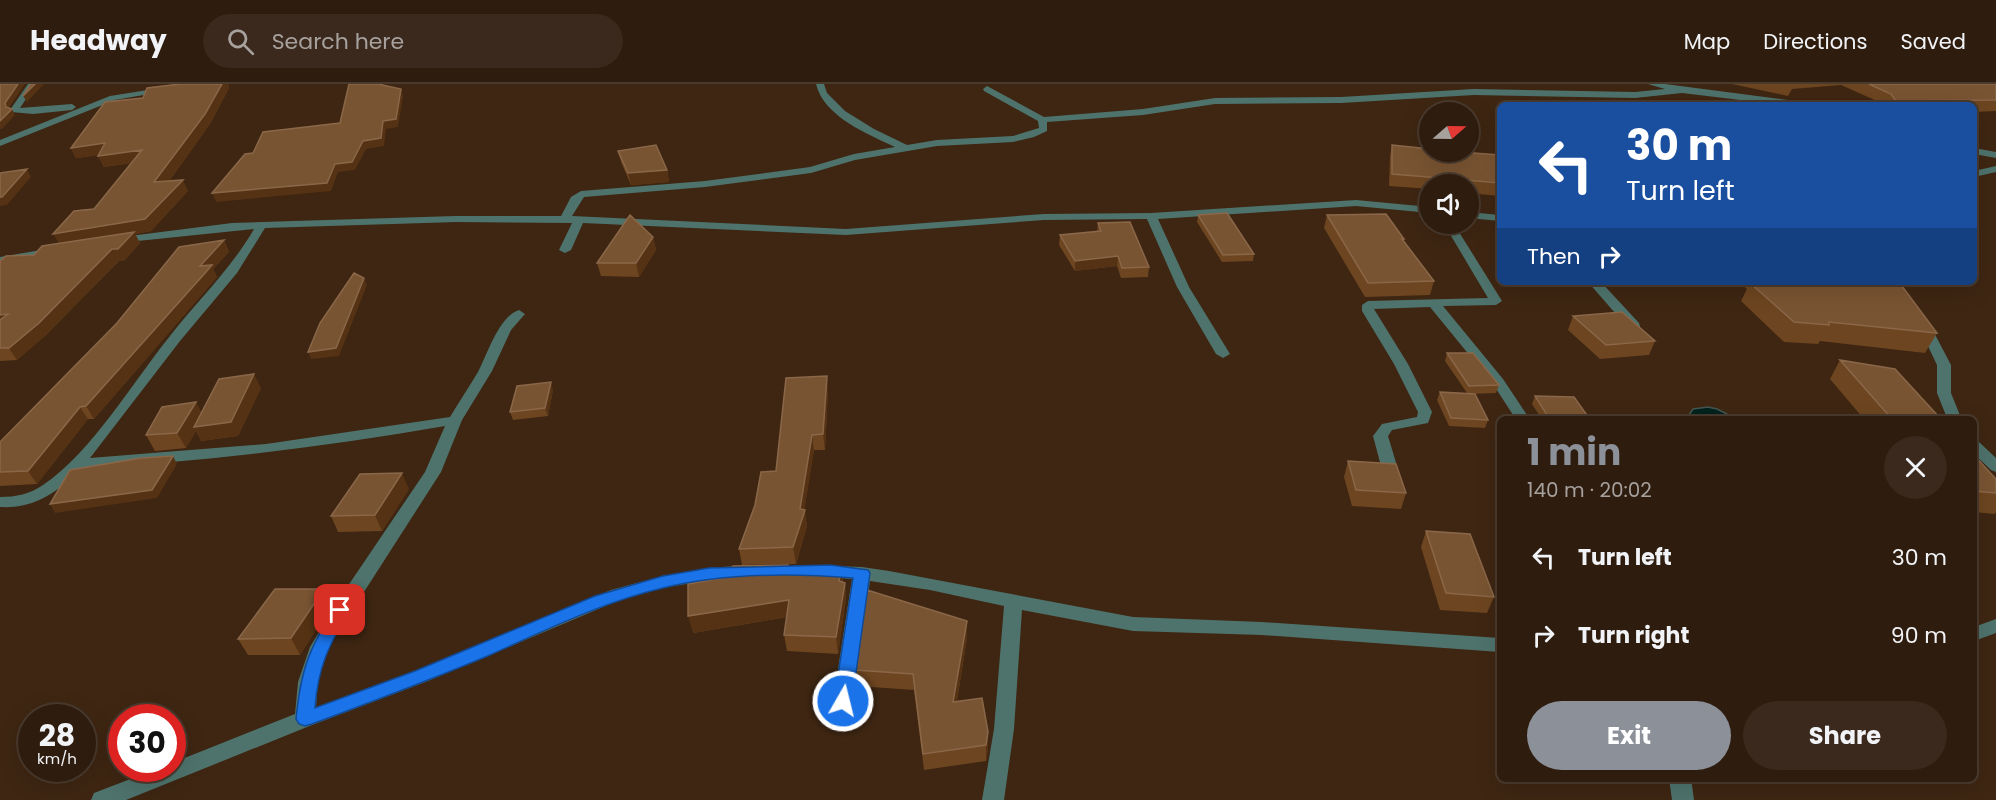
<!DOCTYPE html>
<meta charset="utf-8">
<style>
:root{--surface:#2e1c0e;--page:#3a291c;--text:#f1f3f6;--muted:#a7a19e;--line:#493a2e;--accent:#8c9099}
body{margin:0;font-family:Poppins,sans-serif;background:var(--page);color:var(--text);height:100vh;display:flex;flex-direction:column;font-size:22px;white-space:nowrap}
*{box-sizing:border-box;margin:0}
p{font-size:20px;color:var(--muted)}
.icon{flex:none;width:33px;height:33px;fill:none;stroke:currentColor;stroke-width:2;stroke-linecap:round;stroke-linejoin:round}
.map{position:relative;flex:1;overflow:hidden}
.details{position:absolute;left:1497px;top:332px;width:480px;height:366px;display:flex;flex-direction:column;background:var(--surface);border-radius:9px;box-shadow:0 6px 24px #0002,0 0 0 2px var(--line)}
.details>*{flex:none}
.guide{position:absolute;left:1497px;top:18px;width:480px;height:183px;border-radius:9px;box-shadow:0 6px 24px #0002,0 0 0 2px var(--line);background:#1a4fa0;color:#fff;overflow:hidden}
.needle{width:39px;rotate:70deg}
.fabs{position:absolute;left:1419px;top:18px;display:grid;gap:12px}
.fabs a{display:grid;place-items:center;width:60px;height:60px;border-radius:50%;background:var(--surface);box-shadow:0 6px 24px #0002,0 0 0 2px var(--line);font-size:30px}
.speed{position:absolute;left:18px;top:620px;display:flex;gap:12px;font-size:30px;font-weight:700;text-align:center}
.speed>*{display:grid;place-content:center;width:78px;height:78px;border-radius:50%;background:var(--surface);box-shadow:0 6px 24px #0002,0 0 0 2px var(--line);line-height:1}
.speed small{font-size:15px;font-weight:400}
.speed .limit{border:9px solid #d22;background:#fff;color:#111}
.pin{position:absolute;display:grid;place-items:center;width:51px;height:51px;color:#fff;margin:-26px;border-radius:12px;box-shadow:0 3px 9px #0006}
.me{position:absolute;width:66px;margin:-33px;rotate:8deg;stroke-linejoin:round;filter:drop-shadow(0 0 4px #0008)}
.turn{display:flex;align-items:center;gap:21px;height:126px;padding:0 30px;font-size:27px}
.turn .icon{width:78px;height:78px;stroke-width:2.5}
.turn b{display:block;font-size:42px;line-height:51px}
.then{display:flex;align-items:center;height:57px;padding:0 30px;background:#0003;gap:12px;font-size:22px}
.round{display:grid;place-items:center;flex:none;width:63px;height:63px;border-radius:32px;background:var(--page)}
.headline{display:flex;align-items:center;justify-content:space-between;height:102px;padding:0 30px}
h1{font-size:36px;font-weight:700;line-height:45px;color:var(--accent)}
.action{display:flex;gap:12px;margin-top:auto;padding:12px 30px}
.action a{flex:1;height:69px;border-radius:36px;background:var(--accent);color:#fff;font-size:24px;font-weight:700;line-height:69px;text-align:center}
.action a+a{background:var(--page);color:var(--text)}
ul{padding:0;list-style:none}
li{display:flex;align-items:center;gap:18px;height:78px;padding:0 30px}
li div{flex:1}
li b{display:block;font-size:22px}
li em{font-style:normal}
header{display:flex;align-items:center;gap:36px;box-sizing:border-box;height:84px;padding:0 30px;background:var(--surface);border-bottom:2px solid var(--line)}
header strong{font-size:28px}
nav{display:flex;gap:33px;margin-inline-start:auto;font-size:21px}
.search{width:420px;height:54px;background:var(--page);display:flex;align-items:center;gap:15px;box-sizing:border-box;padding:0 21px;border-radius:33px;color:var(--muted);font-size:22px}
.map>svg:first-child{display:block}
.water{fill:#01221d;stroke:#44564f;stroke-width:1.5}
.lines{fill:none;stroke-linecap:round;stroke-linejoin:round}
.minor{fill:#4e736c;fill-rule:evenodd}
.wall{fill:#6d4520}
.shaded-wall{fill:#553213}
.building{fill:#795432;stroke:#8a6749;stroke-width:1.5}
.route{fill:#1a73e8;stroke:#114b97;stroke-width:1.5}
</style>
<header>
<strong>Headway</strong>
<div class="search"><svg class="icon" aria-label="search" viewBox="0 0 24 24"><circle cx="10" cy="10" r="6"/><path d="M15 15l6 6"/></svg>Search here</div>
<nav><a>Map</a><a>Directions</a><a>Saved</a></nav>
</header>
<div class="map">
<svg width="1996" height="716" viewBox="0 0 1996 716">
<rect width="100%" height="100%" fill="#3e2612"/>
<path class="water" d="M1708,323L1717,325L1735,334H1691L1689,331L1693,325Z"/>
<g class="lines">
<path class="minor" d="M28,0H36L20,24L72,20L76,23L72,26L33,30L11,28L10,26Z
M186,0H206L115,16L0,62V56L110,12Z
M816,0H824L827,9L845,27L874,45L907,61L937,56L1013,52L1039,44L1038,37L984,7L983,5L987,2L1044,33L1143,25L1215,14L1341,13L1474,5L1635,8L1665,5L1648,0H1665L1803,18L1807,21H1782L1682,9L1635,14L1474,11L1341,19L1215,20L1143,31L1047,38V47L1034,53L1013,58L937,62L855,76L811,89L705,103L584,113L572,132L846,145L1044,130L1151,129L1356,116L1430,123V129L1356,122L1158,135L1189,203L1230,270L1223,274L1216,270L1177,203L1147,135L1044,136L846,151L583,139L571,166L565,169L559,166L572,139L456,138L265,144L237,189L180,257L90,374L266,360L450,333C459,318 469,303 478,288C487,271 499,232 519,226L525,230L511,246L492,287L462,336L441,388L328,564L318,598L316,623L414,587L611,506L663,492L709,484L750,481L756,483L759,487L756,491L750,493L709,496L663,504L622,515L428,597L312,641L126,716H91L94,709L159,684H172V679L295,630L298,598L310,563L335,521L425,388L445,342C324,363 203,378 81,384C59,408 34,425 0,423V413C16,413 30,410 43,401C92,368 132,299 170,252C198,216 231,185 254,145L118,159L114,158V154L232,139L456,132H561L571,113L581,107L705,97L810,83L854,70L895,63C868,50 824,33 816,0Z
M1974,64L1996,68V74L1974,70Z
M1996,82V88L1974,93V87Z
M1468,128L1500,131V137L1468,134Z
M1444,140H1454L1502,217L1496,221L1443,222L1503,295L1529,334H1515L1493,300L1430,223L1374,225L1408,280L1432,328L1428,339L1392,346L1388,352L1397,382L1389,387L1381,382L1373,352L1382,340L1417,333L1418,328L1394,280L1362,227V221L1368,217L1488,214Z
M53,164L59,167L57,169L0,179V173Z
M1588,198H1601L1639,239L1640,242L1639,245H1629Z
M1923,235L1929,239L1951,281V309L1961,334H1947L1937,309V281L1917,239Z
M1974,356L1979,358L1996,374V388L1991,386L1974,370Z
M807,481L862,483L889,487L1133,533L1262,538L1500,554V568L1262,551L1133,547L1022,526L1014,645L1004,716H982L994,645L1004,522L930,506L870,497L853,617L850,623L843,625L836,623L833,617L852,495L801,491L798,487L801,483Z
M1996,535V549L1974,557V543Z
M1669,694H1691L1694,716H1672Z"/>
</g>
<path class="wall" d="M180,0H228L229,4L210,40L169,97L188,107L151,147L135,150L140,159L124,177H119L46,251L17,276L0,277V177L34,171L58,159L94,125L131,79L104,83L98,72L99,71L76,74L71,64L143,14Z
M1732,0H1996V27L1974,28V21H1886L1841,1L1792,5L1788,12Z
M1392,61L1500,71V112L1468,109V100H1430V105L1389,102L1390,73Z
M618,67L667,86L669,98L631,101L621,78Z
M1198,131L1254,170L1253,177L1222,178L1197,138Z
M1327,131L1404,155V157L1434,197L1430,211L1365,213L1324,144Z
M1098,139L1149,183L1148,193L1121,194L1117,182L1075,187L1059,161L1060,151L1097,148Z
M653,153L656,166L639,193L601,192L597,179Z
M224,156L229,168L213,185L217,193L94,335H88L37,400L0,402V358Z
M1739,198H1899L1937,249L1925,269L1820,257L1818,260L1784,258L1741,217L1747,205Z
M1573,232L1655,257L1649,271L1600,275L1568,246Z
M1447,269L1499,301L1496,309L1470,310L1488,336L1485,344L1449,342L1437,316L1440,308L1467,309L1445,277Z
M1840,276L1940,334H1863L1830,295Z
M261,304L238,352L201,357L196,347L186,364L155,367L146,351Z
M553,306L548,332L513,336L510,328Z
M828,307L825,366H814L804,426L807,442L796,480L742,481L739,465L776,387Z
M1535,312L1589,334H1541L1532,320Z
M1974,371L1996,395V428L1995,430L1974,428Z
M1348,377L1406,409L1401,425L1352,422L1344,393Z
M409,405L382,447L338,448L331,432Z
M1426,447L1494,513L1487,529L1440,526L1421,463Z
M788,481L789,485L841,487L843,498L845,499L846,515L838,570L787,567L784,551L787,533L693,549L728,493Z
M324,505L332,521L300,571H248L238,555Z
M967,554L957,617L988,648V665L986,677L924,686L914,606L857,602L855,586Z"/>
<path class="shaded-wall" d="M18,0H25L8,25H12L15,31L2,45H0V37L5,19Z
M35,0H44L27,18L23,12Z
M222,0H228L229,4L210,40L160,109L154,98Z
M401,5L403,12L398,43L386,45L384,62L366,65L355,86L338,88L331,107L216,118L212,109L335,80L363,57L383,37Z
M105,59L111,70L76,74L71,64Z
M142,66L147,77L104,83L98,72Z
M27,85L31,93L7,121L0,122V113Z
M667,86L669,98L631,101L628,89Z
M183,96L188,107L151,147L135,150L140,159L124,177H119L46,251L17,276L9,264L60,161L53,150Z
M653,153L656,166L639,193L636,179Z
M224,156L229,168L213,185L217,193L94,335L86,322L200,182Z
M1118,172L1117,182L1075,187V177Z
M364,194L367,201L339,272L311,275L308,268Z
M8,230L0,244V231Z
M254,290L261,304L238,352L201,357L196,347L186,364L177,349L196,318L204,333Z
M827,292L828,307L825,366L823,350Z
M551,298L553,306L548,332L545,324Z
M80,323L88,335L37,400L28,387Z
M812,351L814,366L804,428L805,426L807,442L796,480L793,463Z
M173,372L177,380L157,414L55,429L50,420Z
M402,389L409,405L382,447L375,431Z
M841,487L843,504L839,497Z
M845,499L846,515L838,570L836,553Z
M324,505L332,521L300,571L291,554Z
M789,516L792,532L693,549L688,532Z
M967,537V554L954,634L953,618Z
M988,648V665L986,677V661Z"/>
<path class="building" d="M0,0H18L5,19L6,23L12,25L0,37Z
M31,0H35L23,12Z
M180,0H222L205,30L154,98L183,96L145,135L53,150L74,127L94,125L142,66L98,72L105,59L71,64L105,18L143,14L147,4Z
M349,0H378L401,5L396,35L383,37L381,54L363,57L352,78L335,80L327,99L212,109L245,70L253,69L263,48L340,39Z
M1869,0H1996V16L1896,17L1891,10Z
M656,61L667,86L628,89L618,67Z
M1392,61L1430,65V68H1459L1500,71V99L1392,90Z
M27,85L2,113H0V89Z
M1227,129L1254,170L1223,171L1198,131Z
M1386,130L1404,155H1402L1434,197L1368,199L1327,131Z
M630,131L653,153L636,179H597Z
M1130,138L1149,183L1122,184L1118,172L1075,177L1060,151L1101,147L1098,139Z
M134,148L118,165H112L39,239L9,264H0V236L8,230L0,231V177L6,172L34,171L42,162Z
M224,156L200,182L212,181L206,188L86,322L80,323L28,387L0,388V358L117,239L179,163Z
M354,189L364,194L336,264L308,268L320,239Z
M1770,198H1899L1937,249L1829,238V241L1794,238L1750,199H1771Z
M1622,228L1655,257L1606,261L1573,232Z
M1447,269H1473L1499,301L1469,302Z
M1840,276L1895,285L1940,334H1891Z
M254,290L231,338L194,343L219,295Z
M827,292L823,350L812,351L800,425L805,426L793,463L739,465L755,421L761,388L776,387L786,294Z
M551,298L545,324L510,328L517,302Z
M1440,308L1475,310L1488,336L1451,334Z
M1535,312L1574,313L1589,334H1549Z
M196,318L177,349L146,351L162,323Z
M1866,333L1884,334H1867Z
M1974,371L1996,395V409L1974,407Z
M173,372L152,406L50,420L70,386L141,374Z
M1348,377L1396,380L1406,409L1356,406Z
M402,389L375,431L331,432L360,390Z
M1426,447L1470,450L1494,513L1446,509Z
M788,481L787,485L841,487L839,497L845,499L836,553L784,551L789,516L688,532V500L728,493L733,482Z
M275,505H324L291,554L238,555Z
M867,506L967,537L953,618L982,614L988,648L986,661L923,670L913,590L855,586Z"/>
<path class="route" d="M830,481L868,486L870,489L852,617L849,622L843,624L837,622L834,617L853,494C792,489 724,489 663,504C603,518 546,546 490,571C431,596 371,618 312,640L305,642L299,640L296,635C301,584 309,566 335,522H346L349,526C329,562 318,582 315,624L415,587L595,512L663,492L709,484Z"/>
</svg>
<div class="fabs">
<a><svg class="needle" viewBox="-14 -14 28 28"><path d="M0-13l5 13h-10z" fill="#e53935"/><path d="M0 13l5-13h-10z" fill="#a7a19e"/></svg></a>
<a><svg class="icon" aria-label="sound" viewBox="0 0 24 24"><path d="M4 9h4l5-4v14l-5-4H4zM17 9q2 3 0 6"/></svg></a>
</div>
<div class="speed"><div>28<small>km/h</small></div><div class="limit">30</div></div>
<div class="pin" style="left:340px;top:526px;background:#d93025"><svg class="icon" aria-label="arrive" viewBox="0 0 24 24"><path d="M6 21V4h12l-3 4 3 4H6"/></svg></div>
<svg class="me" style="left:843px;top:617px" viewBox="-20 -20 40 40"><circle r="17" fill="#1a73e8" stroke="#fff" stroke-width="3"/><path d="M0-11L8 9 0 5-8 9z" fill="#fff"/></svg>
<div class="guide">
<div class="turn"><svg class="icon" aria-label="left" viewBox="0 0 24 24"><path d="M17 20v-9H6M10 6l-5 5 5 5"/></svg><div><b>30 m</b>Turn left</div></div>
<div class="then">Then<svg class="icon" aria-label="right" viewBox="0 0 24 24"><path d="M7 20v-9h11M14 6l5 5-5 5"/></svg></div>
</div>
<section class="details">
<div class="headline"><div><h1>1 min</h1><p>140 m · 20:02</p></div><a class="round"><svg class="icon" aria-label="close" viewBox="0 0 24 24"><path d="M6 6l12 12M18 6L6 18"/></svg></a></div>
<ul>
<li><svg class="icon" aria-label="left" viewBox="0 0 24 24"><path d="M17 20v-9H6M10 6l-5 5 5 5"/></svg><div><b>Turn left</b></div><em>30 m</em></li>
<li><svg class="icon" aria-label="right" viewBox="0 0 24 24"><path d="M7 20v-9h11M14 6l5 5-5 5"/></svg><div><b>Turn right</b></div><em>90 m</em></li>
</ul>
<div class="action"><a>Exit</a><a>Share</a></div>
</section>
</div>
